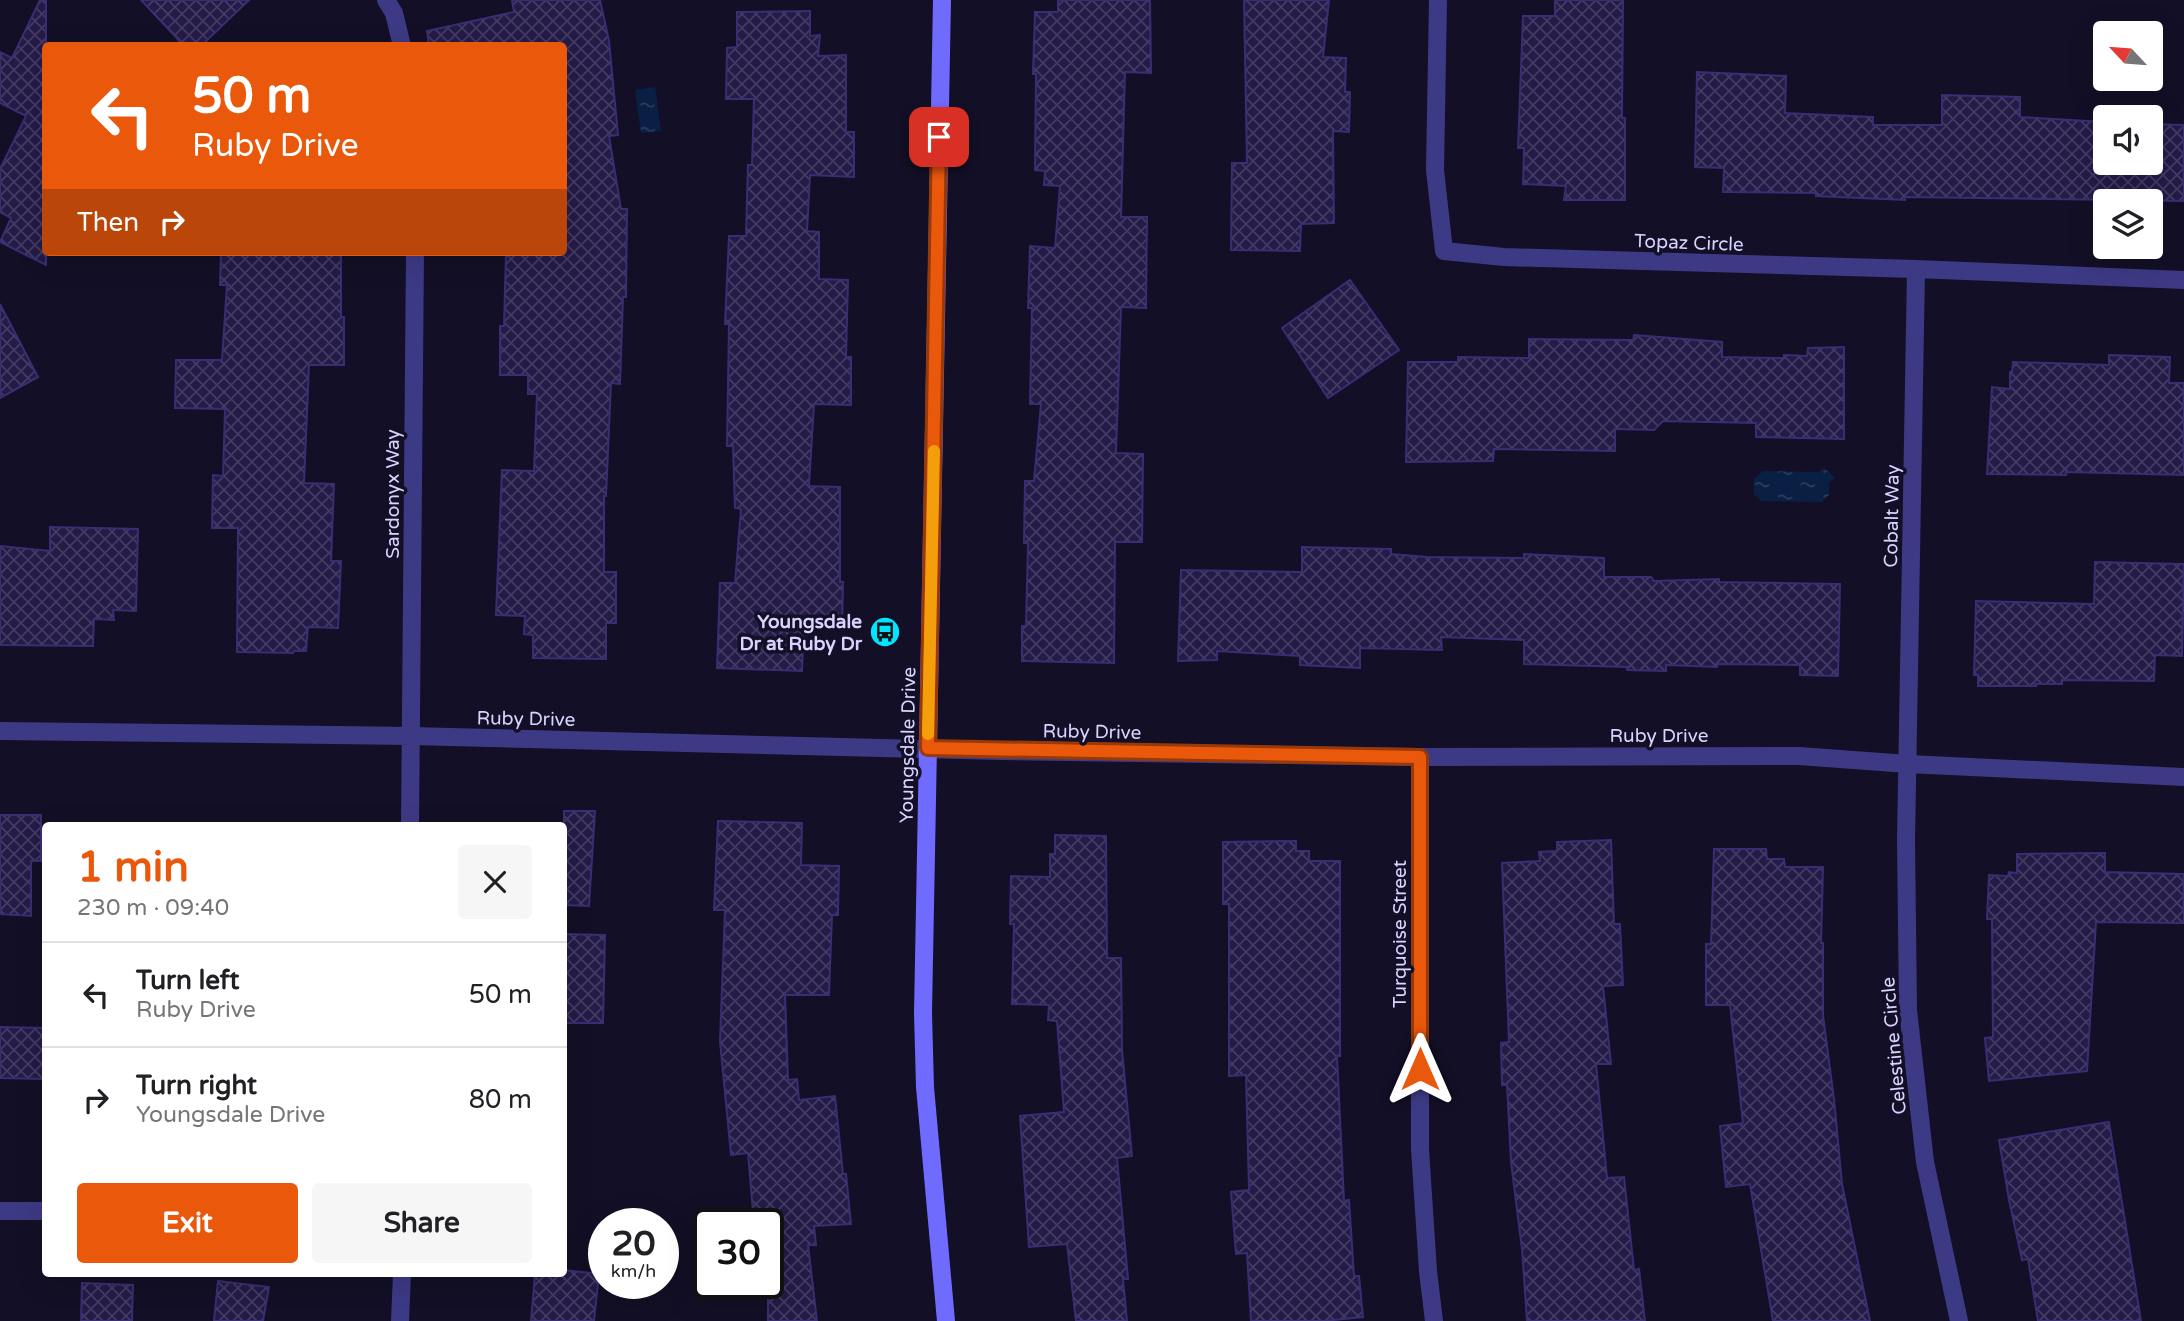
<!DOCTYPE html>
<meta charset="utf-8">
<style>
:root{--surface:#fff;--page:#f6f6f6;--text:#202124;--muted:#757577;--line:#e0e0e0;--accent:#ea580c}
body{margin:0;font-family:"Varela Round",sans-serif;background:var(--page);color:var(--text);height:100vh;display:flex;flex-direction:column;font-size:26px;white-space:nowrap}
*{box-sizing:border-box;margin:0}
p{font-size:23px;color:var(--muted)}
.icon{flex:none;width:38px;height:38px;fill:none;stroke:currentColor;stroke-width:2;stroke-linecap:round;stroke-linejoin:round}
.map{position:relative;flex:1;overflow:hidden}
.details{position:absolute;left:42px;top:822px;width:525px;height:455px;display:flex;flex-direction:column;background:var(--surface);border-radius:7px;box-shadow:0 7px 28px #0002}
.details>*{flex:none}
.banner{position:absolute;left:42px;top:42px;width:525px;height:214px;border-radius:7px;box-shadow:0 7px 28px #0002;background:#ea580c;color:#fff;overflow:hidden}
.needle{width:46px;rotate:296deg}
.controls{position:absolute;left:2093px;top:21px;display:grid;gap:14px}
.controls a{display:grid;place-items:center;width:70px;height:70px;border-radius:7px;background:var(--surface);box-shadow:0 7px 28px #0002;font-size:35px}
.speed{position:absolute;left:588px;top:1208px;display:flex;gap:14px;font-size:35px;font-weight:700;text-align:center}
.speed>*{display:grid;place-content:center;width:91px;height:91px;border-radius:50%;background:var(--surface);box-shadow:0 7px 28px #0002;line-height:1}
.speed small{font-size:18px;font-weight:400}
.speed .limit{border:4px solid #111;border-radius:10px;background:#fff;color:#111}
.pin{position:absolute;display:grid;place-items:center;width:60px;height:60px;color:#fff;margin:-30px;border-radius:14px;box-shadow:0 4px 10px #0006}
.me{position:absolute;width:77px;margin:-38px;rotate:0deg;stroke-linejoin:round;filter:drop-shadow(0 0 5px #0008)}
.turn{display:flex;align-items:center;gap:24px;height:147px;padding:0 35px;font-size:32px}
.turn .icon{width:91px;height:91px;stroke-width:2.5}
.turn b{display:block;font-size:49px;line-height:60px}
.then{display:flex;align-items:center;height:66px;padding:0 35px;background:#0003;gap:14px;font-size:26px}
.round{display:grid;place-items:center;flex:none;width:74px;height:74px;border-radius:7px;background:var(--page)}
.head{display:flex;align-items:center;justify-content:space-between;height:119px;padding:0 35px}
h1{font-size:42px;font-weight:700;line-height:52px;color:var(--accent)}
.cta{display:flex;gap:14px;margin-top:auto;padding:14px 35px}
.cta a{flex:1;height:80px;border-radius:7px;background:var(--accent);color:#fff;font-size:28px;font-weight:700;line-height:80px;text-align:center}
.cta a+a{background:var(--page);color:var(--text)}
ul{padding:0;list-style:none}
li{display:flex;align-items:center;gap:21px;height:105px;padding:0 35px;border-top:2px solid var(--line)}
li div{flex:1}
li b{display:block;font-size:26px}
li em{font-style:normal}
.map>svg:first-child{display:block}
.water{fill:url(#water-ripples)}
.building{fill:url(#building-cross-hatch);stroke:#3b2d73;stroke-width:2}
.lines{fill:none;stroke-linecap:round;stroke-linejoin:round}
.street{stroke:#3d3a85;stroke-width:18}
.secondary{stroke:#6f6bff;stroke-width:18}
.route-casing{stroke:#983908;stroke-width:18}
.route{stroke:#ea580c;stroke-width:12}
.slow{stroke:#f59e0b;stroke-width:12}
.labels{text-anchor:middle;stroke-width:7;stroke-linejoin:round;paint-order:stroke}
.street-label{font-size:19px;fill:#d9d4ff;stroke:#130f26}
.poi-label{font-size:19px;font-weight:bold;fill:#d9d4ff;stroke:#130f26;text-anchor:end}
</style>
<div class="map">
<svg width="2184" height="1321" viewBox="0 0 2184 1321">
<defs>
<pattern id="water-ripples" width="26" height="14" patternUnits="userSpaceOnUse" patternTransform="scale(1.75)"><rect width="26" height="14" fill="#0a1f44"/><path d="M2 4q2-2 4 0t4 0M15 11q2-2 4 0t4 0" fill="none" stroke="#2d3f60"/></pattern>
<pattern id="building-cross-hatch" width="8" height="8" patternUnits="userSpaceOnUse" patternTransform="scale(1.75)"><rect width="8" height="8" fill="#241b47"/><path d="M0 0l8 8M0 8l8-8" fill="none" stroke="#433b63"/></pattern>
</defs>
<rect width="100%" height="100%" fill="#130f26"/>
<path class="water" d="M655,87L661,131L641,133L635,90Z
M1824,468L1835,478L1829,483V495L1822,502L1761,501L1754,494V479L1763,471L1819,472Z"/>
<path class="building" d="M40,0H46V265L0,242L11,218L0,212V169L26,116L0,103V52L12,58Z
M141,0H249L201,46H184Z
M512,0H600L609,41L618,135L609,136L621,209H627L626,297H623L620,384L611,383L606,496H604V572H616V623H606V659L533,658V635L524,634L525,616L496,615L502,470L534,471L537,394H528V375H500V326H504L506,252H564V46H429L427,31L514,12Z
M1058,0H1150L1151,73L1125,72L1121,217H1147L1146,308L1121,307L1116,453L1143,454L1142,542H1115L1114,663L1022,661V626H1026L1028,543H1024L1025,481H1034L1041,404H1030L1032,308H1028L1030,246L1055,248L1060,186L1044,185L1045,171L1035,170L1036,74H1033L1035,12H1058Z
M1244,0H1329L1323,57L1346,58L1345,92H1350L1349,132L1333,131L1334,223L1301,224L1300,251L1231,250L1232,163H1247Z
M1555,0H1623L1622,118H1625V200H1564L1566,186L1523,184L1524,148H1518L1523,16H1555Z
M810,11V36L820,35L818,56L846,55V132H854V177L810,175L807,231L819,232V279L848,280L846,357H851V405L814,404L809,486L840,487V582H843L842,630L812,628L811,649L803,648L802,671L717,668L720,583H735L741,509L735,508L733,446H727L729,324H725L729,236H746L748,165H752L754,99H726L727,48L737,47V12Z
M1697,72L1786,76L1785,113L1873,117V125H1942V95L2020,97V117L2105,122V163H2151V124L2184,125V201L1905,197V200L1816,196V193L1723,192L1724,168L1695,167Z
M221,252H341V317H344V365H309L304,483L334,484L331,561H341L338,628L308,627L306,651H294L293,653L237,652L238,528H212L213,475L223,476L225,409L175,408L176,360H222L227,285H220Z
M1350,280L1399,350L1328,398L1282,328Z
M0,304L38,377L0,398Z
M1634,335L1722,342V357L1784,358V355L1807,356L1808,348L1844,347V439L1756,437V423L1663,421L1654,430L1615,429V451L1494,449L1493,461L1406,462L1408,362H1458V357L1529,358V339L1633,340Z
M2109,355L2170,357L2169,383H2184V475L2066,472V475L1987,474L1992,387L2010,389V372H2012L2013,362L2109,365Z
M50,527L138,529L136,611L113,610L114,620L94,619L93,646L0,645V546L50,551Z
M1302,547L1391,549V554L1427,557L1524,558V554L1604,558V577H1651L1654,581L1719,579V582L1840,584L1838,676L1800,675V665L1717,664V667L1666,665V671L1627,670V667L1524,664V640L1441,637L1442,650L1360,648V668L1300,665V656L1217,651V660L1178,661L1181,570L1302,572Z
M2095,562L2184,564L2182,656L2155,655L2154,681L2062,680V684H2035L2036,686H1978V675H1974L1976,601L2094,604Z
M564,811H595L589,906L564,905Z
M0,815H41V861H31V916L0,914Z
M718,821L802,823L801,865L839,866L838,915H832L829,995H785L788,1080L797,1079L799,1100L835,1096L843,1174H846L851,1224L814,1226L816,1245H808L817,1321H768V1223H754L748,1153L731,1155L720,1041L725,910H714Z
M1055,835L1106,836L1107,958H1121L1122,1050L1132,1156L1117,1158L1128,1279H1123L1127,1321H1076L1067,1244L1029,1247L1020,1116L1064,1112L1057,1021L1048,1020L1049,1005L1012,1004L1014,924H1010L1011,876L1050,877V854H1055Z
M1611,840L1614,924H1620L1623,985L1603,986L1611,1064H1596L1607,1178L1624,1177L1634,1270L1639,1269L1645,1321H1527L1522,1249L1511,1162L1507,1085H1502L1501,1043L1509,1042L1502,863L1540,861L1539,852L1557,851V842Z
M1296,841V851H1309V861H1340V1056H1337L1344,1201L1349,1200L1354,1276H1359L1363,1317L1324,1321H1251L1247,1253L1236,1254L1231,1192L1249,1190L1246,1075L1229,1076V904H1223V842Z
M1714,849H1766L1767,859H1784L1785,867H1823L1821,943H1823V1016L1834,1099L1842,1184L1870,1321H1773L1750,1184L1726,1187L1720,1126L1743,1123L1730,1005H1706V944H1711Z
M2105,853V872L2184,874V923L2096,922L2087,1071L1989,1081L1985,1038L1993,1037L1992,919H1987L1989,875L2008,876L2009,872L2017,873V854Z
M564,934L605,935L603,1023H564Z
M0,1027L45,1028L44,1079L0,1078Z
M2109,1122L2141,1321H2038L2028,1259L2022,1260L2009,1200L1999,1140Z
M564,1270L599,1274L594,1321H531L535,1274H564Z
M218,1281L269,1287L263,1321H214Z
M82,1283L133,1285L132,1321H81Z"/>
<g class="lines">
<path class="street" d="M386,0L394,13L402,46
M1438,0L1435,170L1444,251L1504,257L1916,269L2184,280
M1916,269L1906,840L1908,1010L1925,1162L1959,1321
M0,731L411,736L1001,751L1420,757L1799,756L1908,764L2184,777
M1420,757V1149L1428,1271L1434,1321
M410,826L415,252
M0,1211H46
M400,1321L402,1274"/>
<path class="secondary" d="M942,0L923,1013L925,1087L946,1321"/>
</g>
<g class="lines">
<g class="route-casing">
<path id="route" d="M939,137L928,748L1420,757V1069"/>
</g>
<use href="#route" class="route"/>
<path class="slow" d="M928,734L934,451"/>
</g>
<defs>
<g id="bus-disc" transform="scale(1.575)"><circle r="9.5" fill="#00e5ff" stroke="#130f26"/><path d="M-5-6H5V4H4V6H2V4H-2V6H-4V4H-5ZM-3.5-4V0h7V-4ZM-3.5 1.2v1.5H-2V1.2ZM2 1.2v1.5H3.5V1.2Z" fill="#111"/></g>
</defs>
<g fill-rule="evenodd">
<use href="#bus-disc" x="885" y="632"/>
</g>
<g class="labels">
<g class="street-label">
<text transform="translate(1689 242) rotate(2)" y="7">Topaz Circle</text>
<text transform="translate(392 494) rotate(-90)" y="7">Sardonyx Way</text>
<text transform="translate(1891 516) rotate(-89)" y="7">Cobalt Way</text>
<text transform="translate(526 718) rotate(1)" y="7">Ruby Drive</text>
<text transform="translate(1092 731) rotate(1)" y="7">Ruby Drive</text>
<text x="1659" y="742">Ruby Drive</text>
<text transform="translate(907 745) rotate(-89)" y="7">Youngsdale Drive</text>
<text transform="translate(1399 934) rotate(-90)" y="7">Turquoise Street</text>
<text transform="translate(1893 1046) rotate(-95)" y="7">Celestine Circle</text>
</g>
<g class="poi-label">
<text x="862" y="628">Youngsdale<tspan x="862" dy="22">Dr at Ruby Dr</tspan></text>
</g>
</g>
</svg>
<div class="controls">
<a><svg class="needle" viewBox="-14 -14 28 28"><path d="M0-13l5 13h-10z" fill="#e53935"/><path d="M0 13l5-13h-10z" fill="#757577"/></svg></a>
<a><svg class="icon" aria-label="sound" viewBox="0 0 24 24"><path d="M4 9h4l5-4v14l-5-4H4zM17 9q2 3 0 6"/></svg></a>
<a><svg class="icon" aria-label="layers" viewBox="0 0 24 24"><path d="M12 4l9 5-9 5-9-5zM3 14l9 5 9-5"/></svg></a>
</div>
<div class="speed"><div>20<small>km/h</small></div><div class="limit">30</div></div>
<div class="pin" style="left:939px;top:137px;background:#d93025"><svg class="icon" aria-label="arrive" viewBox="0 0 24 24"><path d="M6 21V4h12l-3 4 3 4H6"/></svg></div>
<svg class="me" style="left:1420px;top:1069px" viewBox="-20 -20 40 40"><path d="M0-17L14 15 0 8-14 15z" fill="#ea580c" stroke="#fff" stroke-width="4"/></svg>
<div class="banner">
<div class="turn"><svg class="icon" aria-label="left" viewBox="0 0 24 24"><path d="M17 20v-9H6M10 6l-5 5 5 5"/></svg><div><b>50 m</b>Ruby Drive</div></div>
<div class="then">Then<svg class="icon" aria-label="right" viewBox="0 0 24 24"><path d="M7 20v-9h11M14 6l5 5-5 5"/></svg></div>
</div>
<section class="details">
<div class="head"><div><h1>1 min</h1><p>230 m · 09:40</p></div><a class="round"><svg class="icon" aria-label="close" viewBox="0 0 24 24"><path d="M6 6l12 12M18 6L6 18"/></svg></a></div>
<ul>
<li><svg class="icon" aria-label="left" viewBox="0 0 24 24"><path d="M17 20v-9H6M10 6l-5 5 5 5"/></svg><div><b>Turn left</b><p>Ruby Drive</p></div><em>50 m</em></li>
<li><svg class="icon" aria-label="right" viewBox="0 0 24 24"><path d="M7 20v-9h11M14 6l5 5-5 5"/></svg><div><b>Turn right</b><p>Youngsdale Drive</p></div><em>80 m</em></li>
</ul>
<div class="cta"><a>Exit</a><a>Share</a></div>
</section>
</div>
